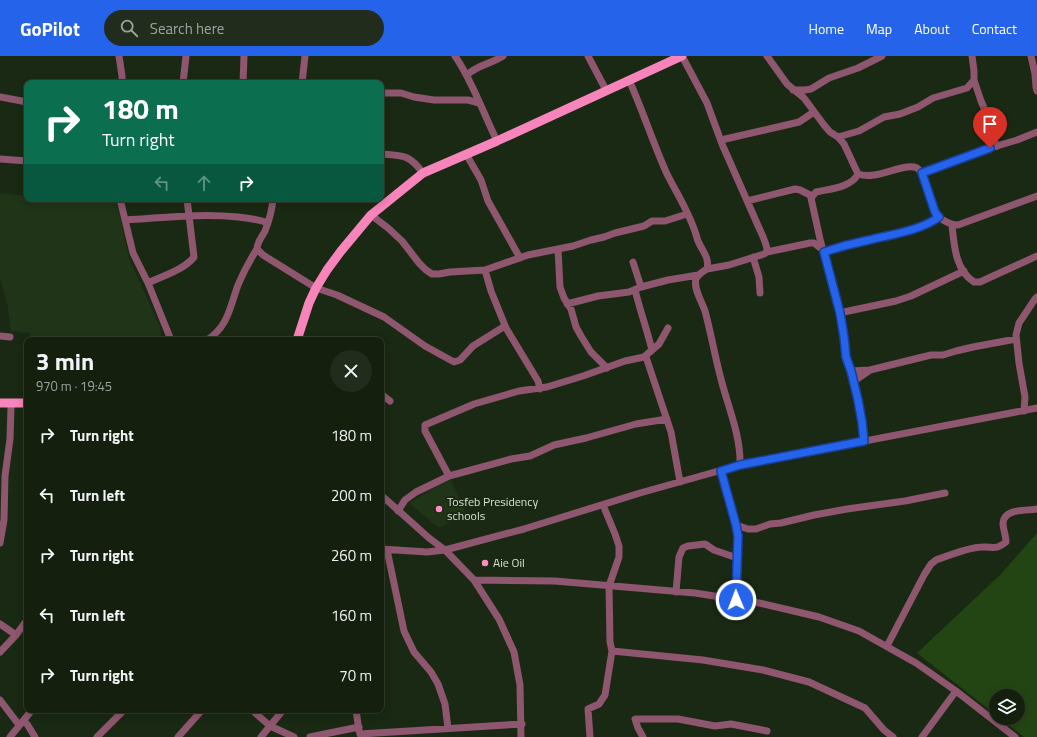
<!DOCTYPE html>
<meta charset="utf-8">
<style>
:root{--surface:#141f0e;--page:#212c1c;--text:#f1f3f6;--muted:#9da29e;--line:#333d2e;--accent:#2563eb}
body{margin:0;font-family:"Titillium Web",sans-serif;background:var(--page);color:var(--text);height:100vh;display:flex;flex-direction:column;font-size:15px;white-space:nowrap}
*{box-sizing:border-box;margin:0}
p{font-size:13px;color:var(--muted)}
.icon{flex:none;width:22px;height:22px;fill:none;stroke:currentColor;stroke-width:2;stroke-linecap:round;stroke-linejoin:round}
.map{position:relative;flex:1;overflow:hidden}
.panel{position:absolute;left:24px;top:281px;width:360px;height:376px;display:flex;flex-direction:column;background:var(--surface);border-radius:8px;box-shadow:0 2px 10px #0003,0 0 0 1px var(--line)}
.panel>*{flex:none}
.banner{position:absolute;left:24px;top:24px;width:360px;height:122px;border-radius:8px;box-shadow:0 2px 10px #0003,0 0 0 1px var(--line);background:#0b6e4f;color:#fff;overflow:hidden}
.tools{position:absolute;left:989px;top:633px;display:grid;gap:8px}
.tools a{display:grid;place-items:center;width:36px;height:36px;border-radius:50%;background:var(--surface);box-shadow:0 2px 10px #0003,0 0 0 1px var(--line);font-size:20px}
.pin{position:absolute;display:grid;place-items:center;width:34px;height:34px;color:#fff;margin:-41px -17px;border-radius:50% 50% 50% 0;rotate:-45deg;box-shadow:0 0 4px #0007}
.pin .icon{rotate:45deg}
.me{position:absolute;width:44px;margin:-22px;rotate:359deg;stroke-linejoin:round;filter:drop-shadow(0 0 3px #0008)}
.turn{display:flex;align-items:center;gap:14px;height:84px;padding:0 12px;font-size:18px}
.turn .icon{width:52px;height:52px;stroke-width:2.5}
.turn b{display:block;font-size:28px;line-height:34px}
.lanes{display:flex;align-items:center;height:38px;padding:0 12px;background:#0003;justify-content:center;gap:20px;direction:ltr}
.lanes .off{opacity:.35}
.round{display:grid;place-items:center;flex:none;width:42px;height:42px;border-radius:21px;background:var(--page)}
.head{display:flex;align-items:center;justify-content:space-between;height:68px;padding:0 12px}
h1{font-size:24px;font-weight:700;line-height:30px}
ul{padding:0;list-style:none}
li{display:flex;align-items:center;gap:12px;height:60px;padding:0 12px}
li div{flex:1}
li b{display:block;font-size:15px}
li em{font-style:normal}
header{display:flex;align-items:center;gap:24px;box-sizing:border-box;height:56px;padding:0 20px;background:var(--accent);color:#fff}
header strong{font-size:19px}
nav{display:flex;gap:22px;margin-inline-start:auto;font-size:14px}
.search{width:280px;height:36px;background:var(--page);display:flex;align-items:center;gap:10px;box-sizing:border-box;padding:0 14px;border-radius:22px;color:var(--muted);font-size:15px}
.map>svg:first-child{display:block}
.built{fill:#203418}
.green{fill:#234513}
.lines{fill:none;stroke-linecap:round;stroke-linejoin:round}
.minor{stroke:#8e566f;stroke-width:7}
.major{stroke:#f884bc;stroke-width:9}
.route-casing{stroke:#184099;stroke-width:10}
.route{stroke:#2563eb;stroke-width:7}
.poi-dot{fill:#fc8fc2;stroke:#1a2913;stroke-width:1.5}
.labels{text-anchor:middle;stroke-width:3.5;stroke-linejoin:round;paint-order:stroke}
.poi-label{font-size:12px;fill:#d7e1d3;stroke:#1a2913;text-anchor:start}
</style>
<header>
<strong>GoPilot</strong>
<div class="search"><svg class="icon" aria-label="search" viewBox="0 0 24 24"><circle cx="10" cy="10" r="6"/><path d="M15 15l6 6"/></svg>Search here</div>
<nav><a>Home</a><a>Map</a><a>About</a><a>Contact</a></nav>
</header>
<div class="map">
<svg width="1037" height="681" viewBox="0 0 1037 681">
<rect width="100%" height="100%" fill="#1a2913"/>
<path class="built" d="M0,137L27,140V143H116L129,202L160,271L162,284H29L30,277L11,275L7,246L0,222Z
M451,424L466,458L439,472L409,447L439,429Z"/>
<path class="green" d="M1037,477V681H1024L1000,662H1018V640H996V659L917,597L1001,518Z"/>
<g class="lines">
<path class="minor" d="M119,0L122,20V27
M455,0C473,26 483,57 497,85
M588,0L606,34
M682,0L707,47L722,88L756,165C759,173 768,188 767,196
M767,0L787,28L804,42L824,69L830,76L838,81L844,88L858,118
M1031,0L1035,18L1036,31L1037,35
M467,19C477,9 491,8 503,0
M629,24C643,55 653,87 667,118C677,138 691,159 697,182C700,193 710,200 707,213C704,215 698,218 696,223C693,232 702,246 705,255C711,277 715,301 721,323C728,351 741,380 740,409
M974,24L981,45L992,70V80L997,90
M183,27L186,0
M243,27L244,0
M302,27L305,0
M793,34H805L811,33L829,22L858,12L882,0
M381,37H401L414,41L434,44H468L479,47
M0,41L27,46
M838,81L859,75L884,61L900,58L918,51L933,42L967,32L974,24V15L972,0
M721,84L799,66L814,56
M381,98C403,100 409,98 423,117
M466,98L481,124L488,145L520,202
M0,103L27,105
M922,117L990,92L1017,84L1037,76
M858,118C851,132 829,133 816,136L811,142L820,183L839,257L846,288L845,301L851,315L858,344L862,366L863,385
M858,118C877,125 903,106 917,112C932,123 926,152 943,164C948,167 952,169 958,169L1037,140
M120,143L133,197L148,227L171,284
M747,145L795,133L800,134L812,140
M371,159L388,172L402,185L419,207L426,214L432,218H439L450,216L485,214L528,199L573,190L591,184L604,181L615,177L644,170L652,165H665L687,158
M125,164C163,162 200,157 238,161C248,162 258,163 268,167
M952,169C954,188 955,214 974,226H980L1037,200
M257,193L263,199L316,232L337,239L384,261L425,290L454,306L460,304L473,290L505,270
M558,193L560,231L564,242L571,253L576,271L581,280L591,296L607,312
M824,196L917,172L928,168L939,161
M753,201L759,221L760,237
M633,206L641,231
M707,213L729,209L764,198L767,196L810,187H814L823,194
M485,214L491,235L506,272L538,325L540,333
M148,227C162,220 184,214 194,201L187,143
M635,234C640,254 647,274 652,294
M567,248L598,240L629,236L641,231L668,224L698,219
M839,257L896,245L911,240L964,215
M0,280L10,281
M207,284C228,271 230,251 238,229C243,217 250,204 257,193C257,186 262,181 265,175C269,165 272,154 273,143
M646,301L671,376L680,426
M851,315L870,314L931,299H943L956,295L973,291L1016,283
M854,328L857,323L870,314
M381,338L390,345
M1024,355L1025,341L1019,307L1016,279L1019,267L1035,243L1037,241
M721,415L736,469L738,490L736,509V544
M449,420L425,375V369L474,348L519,335L547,331L583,320L625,305L644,301L659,288L668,272
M381,439L429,482L445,494L474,524L499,563L514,596L520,629L521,681
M398,455L405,444L416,436L449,420L511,403L530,400L554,389L586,382L636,368L667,363
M736,469L748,473H756L770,468L781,467L814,459L847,453L905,445L945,437
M0,487L4,464L5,420L10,383L11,351
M381,493L427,496L445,494L524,473L640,437L740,409L1037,352
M387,494L404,575L414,596L431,616L438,628L445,648L448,672
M474,524L555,525L695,537L759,547L819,561L859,575L916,607L956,635L1015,681
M676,536L679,501L683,492L688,490L705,488L714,494L737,502
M0,568L16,579L27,564
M887,590L924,519L931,508L936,504C947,500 970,491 982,491C993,490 994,495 1006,486C1006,480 1003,473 1003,467C1004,452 1027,455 1037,453
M612,595L703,604L763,614L809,626L865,652L884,674L893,681
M0,596L16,579
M0,644L19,669
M252,654L270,670L294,681
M356,654L359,675
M23,665L27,668L35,681
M360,678L522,668
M10,681L32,654
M97,681L124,654
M178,681L202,654
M261,681L283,654
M310,681L359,671
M590,681L588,653L599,648L605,639L612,595L610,586L609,530L619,501V490L615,478L603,449
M643,681L638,672L635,663H678L715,670L731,668L767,675
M922,681L956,635"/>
<path class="major" d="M297,284L309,247L316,232L327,214L341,195L371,159L423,117L497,85L682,0
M0,347H27"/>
</g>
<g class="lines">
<g class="route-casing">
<path id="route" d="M736,544L738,480L736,469L721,415L740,409L864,385L862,366L858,344L851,315L846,301L844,281L840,257L824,196C839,191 854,187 869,184C893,178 919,175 939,161L935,156L922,117L990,92"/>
</g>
<use href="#route" class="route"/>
</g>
<g class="poi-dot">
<circle cx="439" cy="453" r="4"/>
<circle cx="485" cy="507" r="4"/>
</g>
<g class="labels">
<g class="poi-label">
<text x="447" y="450">Tosfeb Presidency<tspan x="447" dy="14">schools</tspan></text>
<text x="493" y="511">Aie Oil</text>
</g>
</g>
</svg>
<div class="tools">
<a><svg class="icon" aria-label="layers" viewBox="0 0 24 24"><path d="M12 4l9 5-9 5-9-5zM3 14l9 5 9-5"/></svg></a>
</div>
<div class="pin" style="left:990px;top:92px;background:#d93025"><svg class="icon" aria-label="arrive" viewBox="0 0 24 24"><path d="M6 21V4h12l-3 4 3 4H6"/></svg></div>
<svg class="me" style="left:736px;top:544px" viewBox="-20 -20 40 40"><circle r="17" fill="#2563eb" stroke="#fff" stroke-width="3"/><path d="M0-11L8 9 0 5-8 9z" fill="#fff"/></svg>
<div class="banner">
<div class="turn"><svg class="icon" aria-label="right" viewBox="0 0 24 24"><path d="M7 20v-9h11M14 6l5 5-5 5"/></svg><div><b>180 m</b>Turn right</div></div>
<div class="lanes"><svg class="icon off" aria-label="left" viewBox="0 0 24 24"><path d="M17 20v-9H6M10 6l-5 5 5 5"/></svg><svg class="icon off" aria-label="ahead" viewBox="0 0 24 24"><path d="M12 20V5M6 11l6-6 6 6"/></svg><svg class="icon" aria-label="right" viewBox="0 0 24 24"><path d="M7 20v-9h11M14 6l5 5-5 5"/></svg></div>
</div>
<section class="panel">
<div class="head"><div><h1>3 min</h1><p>970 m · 19:45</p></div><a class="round"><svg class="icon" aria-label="close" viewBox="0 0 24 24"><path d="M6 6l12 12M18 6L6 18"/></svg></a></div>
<ul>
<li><svg class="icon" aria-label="right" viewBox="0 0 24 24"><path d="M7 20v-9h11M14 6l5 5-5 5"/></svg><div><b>Turn right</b></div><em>180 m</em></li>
<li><svg class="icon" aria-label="left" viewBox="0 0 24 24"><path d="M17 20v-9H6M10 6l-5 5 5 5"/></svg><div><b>Turn left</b></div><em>200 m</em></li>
<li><svg class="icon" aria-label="right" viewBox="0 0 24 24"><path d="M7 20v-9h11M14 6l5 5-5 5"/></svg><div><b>Turn right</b></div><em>260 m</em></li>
<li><svg class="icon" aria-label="left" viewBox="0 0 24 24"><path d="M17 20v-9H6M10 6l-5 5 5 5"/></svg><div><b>Turn left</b></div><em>160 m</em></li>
<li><svg class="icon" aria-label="right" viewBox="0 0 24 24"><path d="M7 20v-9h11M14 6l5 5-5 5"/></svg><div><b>Turn right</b></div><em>70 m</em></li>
</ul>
</section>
</div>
